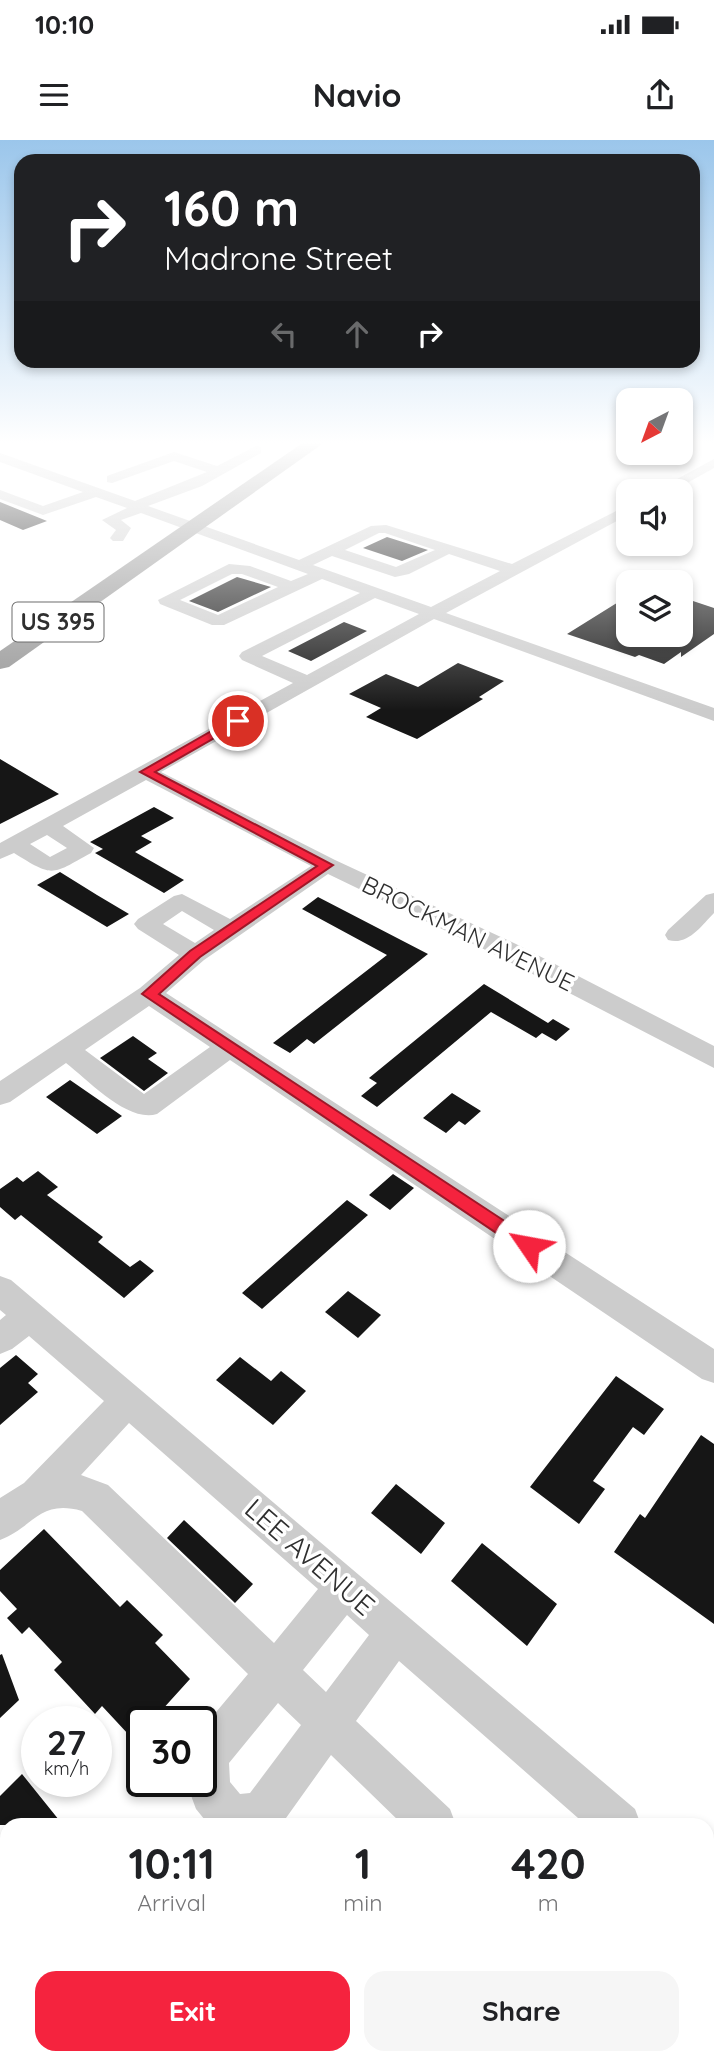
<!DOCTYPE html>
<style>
:root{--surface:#fff;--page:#f6f6f6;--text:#202124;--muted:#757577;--accent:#f5233e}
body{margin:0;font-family:Quicksand,sans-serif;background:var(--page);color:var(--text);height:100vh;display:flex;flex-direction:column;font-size:26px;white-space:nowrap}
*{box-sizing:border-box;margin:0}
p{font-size:23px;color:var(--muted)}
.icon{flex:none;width:38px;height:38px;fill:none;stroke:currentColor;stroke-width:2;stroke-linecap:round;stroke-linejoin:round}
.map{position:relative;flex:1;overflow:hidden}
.sheet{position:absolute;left:0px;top:1678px;width:714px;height:247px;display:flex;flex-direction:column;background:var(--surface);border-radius:21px 21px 0 0;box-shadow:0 4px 10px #0003}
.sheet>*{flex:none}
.top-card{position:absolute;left:14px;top:14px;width:686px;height:214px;border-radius:21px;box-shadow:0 4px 10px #0003;background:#202124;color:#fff;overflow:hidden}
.needle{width:46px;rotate:221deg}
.buttons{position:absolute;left:616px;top:248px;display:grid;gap:14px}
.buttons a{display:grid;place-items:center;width:77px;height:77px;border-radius:14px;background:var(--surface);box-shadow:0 4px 10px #0003;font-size:35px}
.speed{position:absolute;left:21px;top:1566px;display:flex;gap:14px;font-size:35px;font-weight:700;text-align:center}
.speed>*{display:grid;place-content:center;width:91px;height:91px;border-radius:50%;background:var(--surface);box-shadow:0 4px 10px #0003;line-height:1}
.speed small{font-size:18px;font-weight:400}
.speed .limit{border:4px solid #111;border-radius:10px;background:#fff;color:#111}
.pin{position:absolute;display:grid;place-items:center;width:60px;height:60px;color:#fff;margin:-30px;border:4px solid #fff;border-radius:50%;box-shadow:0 2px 7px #0007}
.me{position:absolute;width:77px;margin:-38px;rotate:303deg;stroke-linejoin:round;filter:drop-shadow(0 0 5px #0008)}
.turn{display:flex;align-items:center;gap:24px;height:147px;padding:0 35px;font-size:32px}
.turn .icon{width:91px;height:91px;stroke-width:2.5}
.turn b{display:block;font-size:49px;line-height:60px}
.lanes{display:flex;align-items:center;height:66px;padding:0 35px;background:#0003;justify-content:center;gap:35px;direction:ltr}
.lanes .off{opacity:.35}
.eta{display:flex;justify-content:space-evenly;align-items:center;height:119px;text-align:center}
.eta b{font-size:42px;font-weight:700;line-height:49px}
.action{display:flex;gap:14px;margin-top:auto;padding:14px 35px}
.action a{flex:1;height:80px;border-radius:21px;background:var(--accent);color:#fff;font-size:28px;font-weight:700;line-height:80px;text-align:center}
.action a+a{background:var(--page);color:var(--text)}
.status{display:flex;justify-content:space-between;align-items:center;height:49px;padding:0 35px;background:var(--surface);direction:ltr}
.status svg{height:19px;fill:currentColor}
header{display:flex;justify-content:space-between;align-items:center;height:91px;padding:0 35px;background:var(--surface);font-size:32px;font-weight:700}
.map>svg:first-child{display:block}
.building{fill:#161616}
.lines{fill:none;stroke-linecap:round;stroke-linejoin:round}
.minor{fill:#ccc;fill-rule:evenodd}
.highway{fill:#969696;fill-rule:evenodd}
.route{fill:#f5233e;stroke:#9f1728;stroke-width:2}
.labels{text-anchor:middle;stroke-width:7;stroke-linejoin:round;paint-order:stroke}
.shield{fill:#fff;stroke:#6d6d6d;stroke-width:2}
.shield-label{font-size:23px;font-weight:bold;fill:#2f2f2f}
.street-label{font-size:24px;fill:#2f2f2f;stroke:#fff}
.near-street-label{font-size:28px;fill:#2f2f2f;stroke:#fff}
</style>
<div class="status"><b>10:10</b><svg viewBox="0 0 49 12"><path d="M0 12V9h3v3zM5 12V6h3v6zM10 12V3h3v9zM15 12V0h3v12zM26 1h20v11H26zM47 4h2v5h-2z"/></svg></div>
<header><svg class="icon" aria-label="menu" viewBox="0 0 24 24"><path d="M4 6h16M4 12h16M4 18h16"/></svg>Navio<svg class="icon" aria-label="share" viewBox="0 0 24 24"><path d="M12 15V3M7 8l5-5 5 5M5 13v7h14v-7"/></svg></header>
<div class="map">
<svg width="714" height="1924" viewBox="0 0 714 1924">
<rect width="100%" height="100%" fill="#fff"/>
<path class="building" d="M0,362L47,381L23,390L0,380Z
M387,397L428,410L402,421L363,408Z
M237,437L271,447L218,472L189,461Z
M628,456V495H681V457L714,468V494L681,517V512L664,524L639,515L635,517L567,494Z
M344,482L367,491L311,521L288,511Z
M458,523L504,541L479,557L483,559L417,599L366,577L381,568L349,554L386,534L418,547Z
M0,619L59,654L0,684Z
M154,667L174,678L141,696L152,702L135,712L184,740L164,753L95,713L103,709L90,702Z
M60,732L97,755L129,774L107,787L37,745Z
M318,757L428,814L314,904L307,899L290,913L273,903L387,815L302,769Z
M484,844L548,883L553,879L570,889L556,901L542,893L536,898L491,872L377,967L361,956L377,943L369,938Z
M133,896L157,913L148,919L168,933L144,951L100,918Z
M70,940L112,969L122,976L97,994L46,957Z
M452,953L481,971L465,985L459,981L446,993L423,978Z
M38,1031L58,1047L47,1055L103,1097L98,1102L130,1127L140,1120L154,1131L124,1158L21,1075L15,1080L0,1067V1049L17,1037L23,1042Z
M393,1034L414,1048L390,1070L369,1055Z
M347,1060L368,1075L262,1169L242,1153Z
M348,1151L381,1175L358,1198L325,1172Z
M16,1215L38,1234L28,1243L38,1252L0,1285V1228Z
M240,1217L271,1241L281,1231L306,1251L273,1285L216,1240Z
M616,1236L664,1269L644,1295L633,1287L593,1341L605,1349L579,1384L530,1347Z
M701,1295L714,1304V1484L614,1412L640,1374L645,1378Z
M396,1344L445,1383L421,1414L371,1373Z
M184,1380L253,1444L235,1463L167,1398Z
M44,1389L120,1467L127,1460L163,1495L155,1503L190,1539L151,1582H142V1609L102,1566L95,1574L70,1547L54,1530L62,1522L29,1487L22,1494L7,1478L17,1469L0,1451V1430Z
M482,1403L557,1464L527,1506L451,1441Z
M2,1514L19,1560L0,1578V1515Z
M22,1634L63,1685H0V1656Z"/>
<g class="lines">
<path class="minor" d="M256,306L261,307V313L202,346L148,366L299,420L371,386L386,385L512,424L628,365V375L446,473L714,568V581L434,479L161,632L335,720L516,804L714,906V928L498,816L328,734L204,820L166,853L714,1209V1243L702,1239L230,920L157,974C128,983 89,941 66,923L10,962L0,965V941L140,848L179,815L138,789L134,784L138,779L174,756L182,754L230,779L311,726L146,640L63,686L94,708L91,713C51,735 54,738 14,713L0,719V703L293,543L242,520L239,516L242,512L360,453L322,439L224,485H212L160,464L158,460L229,424L250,426L291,441L308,434L141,373L121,380L131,388L123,401H113L110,398L116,390L102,380L127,368L96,357L43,375L0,359V350L43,366L83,352L0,322V313L135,361L207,332L174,321L112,343L107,342V336L174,312L217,326ZM379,393H385L435,410L396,427L345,410ZM449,414L500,431L431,467L313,425L332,416L395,437L409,434ZM232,434H242L278,447L218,475L180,460ZM375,458L419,474L307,535L262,516ZM47,695L67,708L50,717L30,704ZM182,771L214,790L195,803L163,784ZM149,866L210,907L144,954L85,910Z
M714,319V328L671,352H653Z
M714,753V773C701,786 688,806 668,800L665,795L668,790L706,755Z
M0,1136L11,1140L635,1669L641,1685H586L399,1521L356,1581L450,1669L456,1685H403L331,1615L281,1685H209L196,1669L186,1642H201V1590L248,1534L82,1371C39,1359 34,1387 0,1400V1358L24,1343L104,1261L29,1196L12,1209L0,1214V1180L6,1175L0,1170ZM129,1283L318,1449L274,1503L108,1345L81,1335ZM347,1475L369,1495L326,1552L303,1530ZM278,1563L301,1585L250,1653L240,1654L230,1642L229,1623Z
M707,1738L714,1741V1790L707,1787Z
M575,1918H625L623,1924H573Z"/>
<path class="highway" d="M304,302H325L9,527L0,529V511Z"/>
</g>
<linearGradient id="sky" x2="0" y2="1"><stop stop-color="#9bc6eb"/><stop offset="0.53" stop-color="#fff"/><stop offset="1" stop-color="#fff" stop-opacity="0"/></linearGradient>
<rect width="714" height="571" fill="url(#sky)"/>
<path class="route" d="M234,578L244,581L155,632L333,725L200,817L159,854L535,1101L538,1106L535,1111L529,1113L523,1111L142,854L190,811L317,726L140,632Z"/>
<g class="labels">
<rect class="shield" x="12.5" y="462.5" width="91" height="39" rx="5"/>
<g class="shield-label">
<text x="58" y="490">US 395</text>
</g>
<g class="street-label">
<text transform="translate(468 794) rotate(26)" y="8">BROCKMAN AVENUE</text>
</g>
<g class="near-street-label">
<text transform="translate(310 1417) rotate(41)" y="10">LEE AVENUE</text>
</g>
</g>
</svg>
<div class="buttons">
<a><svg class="needle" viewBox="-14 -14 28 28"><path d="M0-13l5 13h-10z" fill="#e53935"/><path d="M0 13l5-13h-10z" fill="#757577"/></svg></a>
<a><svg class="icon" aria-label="sound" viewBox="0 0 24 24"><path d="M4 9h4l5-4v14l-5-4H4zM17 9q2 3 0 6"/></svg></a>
<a><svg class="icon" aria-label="layers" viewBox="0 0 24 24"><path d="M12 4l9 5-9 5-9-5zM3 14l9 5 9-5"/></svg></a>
</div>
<div class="speed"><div>27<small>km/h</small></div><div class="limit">30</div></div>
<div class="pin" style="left:238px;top:581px;background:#d93025"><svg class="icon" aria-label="arrive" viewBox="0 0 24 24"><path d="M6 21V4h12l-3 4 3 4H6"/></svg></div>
<svg class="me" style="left:529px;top:1106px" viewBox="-20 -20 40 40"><circle r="19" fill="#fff"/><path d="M0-13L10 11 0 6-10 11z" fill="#f5233e"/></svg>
<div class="top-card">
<div class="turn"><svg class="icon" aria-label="right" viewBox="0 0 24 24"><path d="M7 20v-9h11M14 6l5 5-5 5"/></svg><div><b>160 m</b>Madrone Street</div></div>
<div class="lanes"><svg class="icon off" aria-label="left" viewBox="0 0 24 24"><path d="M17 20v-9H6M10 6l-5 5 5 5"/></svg><svg class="icon off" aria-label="ahead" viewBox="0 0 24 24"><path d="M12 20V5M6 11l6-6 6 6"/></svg><svg class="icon" aria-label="right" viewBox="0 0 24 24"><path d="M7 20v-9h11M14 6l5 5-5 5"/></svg></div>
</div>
<section class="sheet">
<div class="eta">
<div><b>10:11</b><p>Arrival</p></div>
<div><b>1</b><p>min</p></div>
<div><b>420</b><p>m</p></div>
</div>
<div class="action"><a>Exit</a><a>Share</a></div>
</section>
</div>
